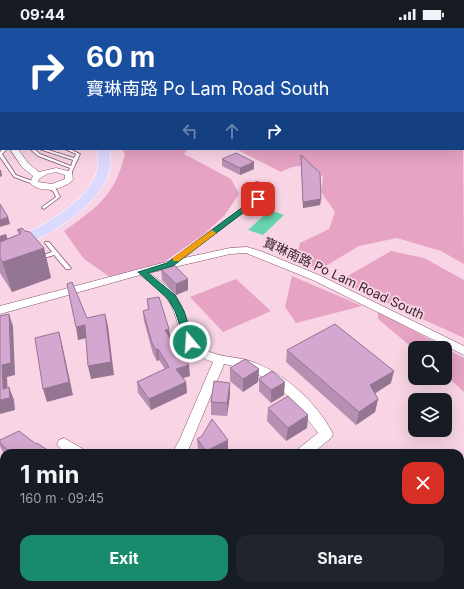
<!DOCTYPE html>
<meta charset="utf-8">
<style>
:root{--surface:#171b24;--page:#20242c;--text:#f1f3f6;--muted:#9ea1a6;--accent:#198b6c}
body{margin:0;font-family:Inter,"Noto Sans TC",sans-serif;background:var(--page);color:var(--text);height:100vh;display:flex;flex-direction:column;font-size:15px;white-space:nowrap}
*{box-sizing:border-box;margin:0}
p{font-size:13px;color:var(--muted)}
.icon{flex:none;width:22px;height:22px;fill:none;stroke:currentColor;stroke-width:2;stroke-linecap:round;stroke-linejoin:round}
.map{position:relative;flex:1;overflow:hidden}
.side{position:absolute;left:0px;top:421px;width:464px;height:140px;display:flex;flex-direction:column;background:var(--surface);border-radius:12px 12px 0 0;box-shadow:0 4px 16px #0002}
.side>*{flex:none}
.hud{position:absolute;left:0px;top:0px;width:464px;height:122px;box-shadow:0 4px 16px #0002;background:#1a4fa0;color:#fff;overflow:hidden}
.tools{position:absolute;left:408px;top:313px;display:grid;gap:8px}
.tools a{display:grid;place-items:center;width:44px;height:44px;border-radius:8px;background:var(--surface);box-shadow:0 4px 16px #0002;font-size:20px}
.pin{position:absolute;display:grid;place-items:center;width:34px;height:34px;color:#fff;margin:-17px;border-radius:8px;box-shadow:0 2px 6px #0006}
.me{position:absolute;width:44px;margin:-22px;rotate:342deg;stroke-linejoin:round;filter:drop-shadow(0 0 3px #0008)}
.turn{display:flex;align-items:center;gap:14px;height:84px;padding:0 20px;font-size:18px}
.turn .icon{width:52px;height:52px;stroke-width:2.5}
.turn b{display:block;font-size:28px;line-height:34px}
.lanes{display:flex;align-items:center;height:38px;padding:0 20px;background:#0003;justify-content:center;gap:20px;direction:ltr}
.lanes .off{opacity:.35}
.round{display:grid;place-items:center;flex:none;width:42px;height:42px;border-radius:12px;background:var(--page)}
.summary{display:flex;align-items:center;justify-content:space-between;height:68px;padding:0 20px}
h1{font-size:24px;font-weight:700;line-height:30px}
.primary-button{display:flex;gap:8px;margin-top:auto;padding:8px 20px}
.primary-button a{flex:1;height:46px;border-radius:12px;background:var(--accent);color:#fff;font-size:16px;font-weight:700;line-height:46px;text-align:center}
.primary-button a+a{background:var(--page);color:var(--text)}
.status{display:flex;justify-content:space-between;align-items:center;height:28px;padding:0 20px;background:var(--surface);direction:ltr}
.status svg{height:11px;fill:currentColor}
.map>svg:first-child{display:block}
.green{fill:#e6a3c4}
.water{fill:#66d4af}
.lines{fill:none;stroke-linecap:round;stroke-linejoin:round}
.lane-casing{stroke:#84526b;stroke-width:1.5}
.street-casing{stroke:#84526b;stroke-width:1}
.primary-casing{stroke:#fff;stroke-width:1}
.highway-casing{stroke:#fff;stroke-width:2}
.lane{fill:#fff;fill-rule:evenodd}
.street{fill:#fff;fill-rule:evenodd}
.primary{fill:#dcd9fe;fill-rule:evenodd}
.highway{fill:#c5bffe;fill-rule:evenodd}
.wall{fill:#b690b3}
.shaded-wall{fill:#947592}
.building{fill:#d4a7d0;stroke:#947592}
.route{fill:#198b6c;stroke:#105a46}
.slow{fill:#f59e0b}
.labels{text-anchor:middle;stroke-width:3.5;stroke-linejoin:round;paint-order:stroke}
.street-label{font-size:13px;fill:#351f2a;stroke:#f8d4e4}
</style>
<div class="status"><b>09:44</b><svg viewBox="0 0 49 12"><path d="M0 12V9h3v3zM5 12V6h3v6zM10 12V3h3v9zM15 12V0h3v12zM26 1h20v11H26zM47 4h2v5h-2z"/></svg></div>
<div class="map">
<svg width="464" height="561" viewBox="0 0 464 561">
<rect width="100%" height="100%" fill="#f8d4e4"/>
<path class="green" d="M463,104L464,236L441,223L397,210L359,218L319,242L297,230L300,215L329,201L335,184L321,164L323,149L310,137L292,139L281,144L236,121H463Z
M122,121H188L184,126L231,151L239,166L224,188L204,206L164,234L110,249L84,231L64,203C98,179 115,167 125,126Z
M391,223L424,230L464,252V310L339,253Z
M292,248L362,278L296,295L285,279Z
M236,251L271,283L223,304L190,269Z
M378,283L445,320H415V322L378,291Z
M445,320L464,330V364L445,347Z
M4,557H109L118,561H0Z"/>
<path class="water" d="M270,182L284,187L263,207L248,202Z"/>
<g class="lines">
<g class="lane-casing">
<path id="lane" d="M3,121H7L2,126L16,147L35,154V156H33L14,149L0,129V124Z
M30,121H34L40,126L71,138L73,132L39,121H45L74,130L76,126L65,121H70L80,126L71,146L69,147L67,146L70,140L38,128Z
M256,154H258C263,161 264,165 260,172L172,237H168V235L256,170C260,164 259,160 255,155Z
M46,158H48L56,161L60,169L44,181L42,180V179L56,169L53,163L46,160Z
M45,214H49L70,239L71,240L70,241H66L54,227L41,231H37V229L52,224L45,215Z"/>
</g>
<g class="street-casing">
<path id="street" d="M249,0H256L249,1Z
M457,0H462V1H457Z
M0,3H1V5H0Z
M463,16H464V18H463Z
M0,101H1V105H0Z
M10,121H18L28,135L39,144L56,140L72,144L73,152C63,162 40,166 30,155L33,148L22,139ZM56,144L65,147V151L52,156L38,154L39,151L47,146Z
M247,219L263,224L321,248L464,318V327L313,252L246,225L230,226L149,245C162,254 174,262 181,277C188,290 188,308 200,318C213,329 231,328 247,332C281,342 317,374 333,406L331,410L313,425H296L298,421L318,405C291,367 271,345 224,336L187,425H172L179,413L213,334C173,321 185,300 168,272C161,261 150,255 140,247L0,286V278L170,233L230,220Z
M64,410L83,421L85,425C74,425 63,427 57,416L59,412Z
M333,557H351V561H333Z
M392,557H419L421,561H394Z"/>
</g>
<g class="primary-casing">
<path id="primary" d="M111,0H123L124,1H112Z
M128,0H139L140,1H129Z
M463,96H464V102H463Z
M96,121H108C127,167 36,218 0,226V217C32,204 113,166 96,121Z"/>
</g>
<g class="highway-casing">
<path id="highway" d="M0,19H1V25H0Z
M463,67H464V73H463Z"/>
</g>
<use href="#lane" class="lane"/>
<use href="#street" class="street"/>
<use href="#primary" class="primary"/>
<use href="#highway" class="highway"/>
</g>
<path class="wall" d="M48,0H87L86,1H55Z
M277,0H356L355,1H277Z
M403,0H421L420,1H409Z
M301,127L321,171L320,177L303,180L301,132Z
M222,131L254,134V141L240,147L222,138Z
M17,202L25,203L44,220L51,250L12,264L0,245V208L6,206L7,211L19,206Z
M161,241L188,262L176,267L162,252Z
M147,271L169,301L170,310L190,348L183,350L186,354L187,365L151,382L138,365L137,354L165,341L159,332L157,333L153,326L144,293L143,283L148,282Z
M287,322L391,355L375,365L378,371L375,384L356,397L286,334Z
M230,340L259,341L258,354L243,364L230,353Z
M259,351L284,367L271,375L259,363Z
M230,355V367L227,388L211,387V374Z
M268,380L308,387L307,400L286,413L267,393Z
M197,411L228,412V422L223,425H201L198,421Z
M0,412L36,416L52,425H4V426L0,418Z
M460,515L464,518V561H453L447,557H460Z"/>
<path class="shaded-wall" d="M73,0H87L86,1H73Z
M346,0H356L355,1H345Z
M0,58H1V82H0Z
M254,134V141L240,147V140Z
M0,142H1L2,148L0,149Z
M321,171L320,177L303,180V174Z
M8,189L10,196L0,199V192Z
M6,206L13,230L44,220L51,250L12,264L0,226V208Z
M188,251V262L176,267V256Z
M9,286L13,298L15,347L7,349L8,370L9,359L14,372L15,382L0,386V372L3,361L2,337Z
M105,286L108,298L114,347L91,351L88,338Z
M85,297L87,310L78,312L76,299Z
M169,301L170,312L165,302Z
M59,304L62,316L73,367L47,374L43,361Z
M158,321L159,332L157,333L156,322Z
M189,337L190,348L177,352L176,341Z
M259,341L258,354L243,364V351Z
M394,343L391,355L368,370L370,357Z
M186,354L187,365L151,382L149,371Z
M285,354L284,367L271,375V362Z
M230,355V367L227,388V375Z
M378,371L375,384L356,397L359,384Z
M308,387L307,400L286,413L288,400Z
M228,412V422L223,425H206V423Z
M4,525V541L0,544V528Z
M219,557H225V560L224,561H215Z"/>
<path class="building" d="M295,0H346L345,1H302Z
M236,125L254,134L240,140L222,131Z
M301,127L320,145L321,171L303,174Z
M0,176L8,189L0,192Z
M22,200L25,203L30,204L44,220L3,234L0,230V214L20,206L21,202H17Z
M173,236L188,251L176,256L161,241Z
M72,254L87,290L105,286L111,334L88,338L85,297L76,299L67,256Z
M159,269L169,301L165,302L180,326L182,325L189,337L176,341L186,354L149,371L137,354L169,339L158,321L156,322L152,315L143,283L149,281L147,271Z
M9,286L11,335L2,337L3,361L9,359L10,370L0,372V288Z
M335,296L394,343L370,357L378,371L359,384L287,322Z
M59,304L69,354L43,361L35,310Z
M245,331L259,341L243,351L230,340Z
M272,343L285,354L271,362L259,351Z
M214,353L230,355L227,375L211,374Z
M288,368L308,387L288,400L268,380Z
M212,391L228,412L206,423L197,411L202,408Z
M19,403L36,416L37,415L52,425H11L0,415V412Z
M0,483L4,491V525L0,528Z
M460,515L464,518V556L460,553Z
M187,557H219L215,561H183Z"/>
<path class="route" d="M255,170L261,171L173,238L148,245L175,267L184,283L194,314L190,317L186,316L175,283L168,271L138,244L167,235Z"/>
<path class="slow" d="M212,202L216,205L215,206L179,233H173V230Z"/>
<g class="labels">
<g class="street-label">
<text transform="translate(344 250) rotate(25)" y="5">寶琳南路 Po Lam Road South</text>
</g>
</g>
</svg>
<div class="tools">
<a><svg class="icon" aria-label="search" viewBox="0 0 24 24"><circle cx="10" cy="10" r="6"/><path d="M15 15l6 6"/></svg></a>
<a><svg class="icon" aria-label="layers" viewBox="0 0 24 24"><path d="M12 4l9 5-9 5-9-5zM3 14l9 5 9-5"/></svg></a>
</div>
<div class="pin" style="left:258px;top:171px;background:#d93025"><svg class="icon" aria-label="arrive" viewBox="0 0 24 24"><path d="M6 21V4h12l-3 4 3 4H6"/></svg></div>
<svg class="me" style="left:190px;top:314px" viewBox="-20 -20 40 40"><circle r="17" fill="#198b6c" stroke="#fff" stroke-width="3"/><path d="M0-11L8 9 0 5-8 9z" fill="#fff"/></svg>
<div class="hud">
<div class="turn"><svg class="icon" aria-label="right" viewBox="0 0 24 24"><path d="M7 20v-9h11M14 6l5 5-5 5"/></svg><div><b>60 m</b>寶琳南路 Po Lam Road South</div></div>
<div class="lanes"><svg class="icon off" aria-label="left" viewBox="0 0 24 24"><path d="M17 20v-9H6M10 6l-5 5 5 5"/></svg><svg class="icon off" aria-label="ahead" viewBox="0 0 24 24"><path d="M12 20V5M6 11l6-6 6 6"/></svg><svg class="icon" aria-label="right" viewBox="0 0 24 24"><path d="M7 20v-9h11M14 6l5 5-5 5"/></svg></div>
</div>
<section class="side">
<div class="summary"><div><h1>1 min</h1><p>160 m · 09:45</p></div><a class="round" style="background:#d93025;color:#fff"><svg class="icon" aria-label="close" viewBox="0 0 24 24"><path d="M6 6l12 12M18 6L6 18"/></svg></a></div>
<div class="primary-button"><a>Exit</a><a>Share</a></div>
</section>
</div>
